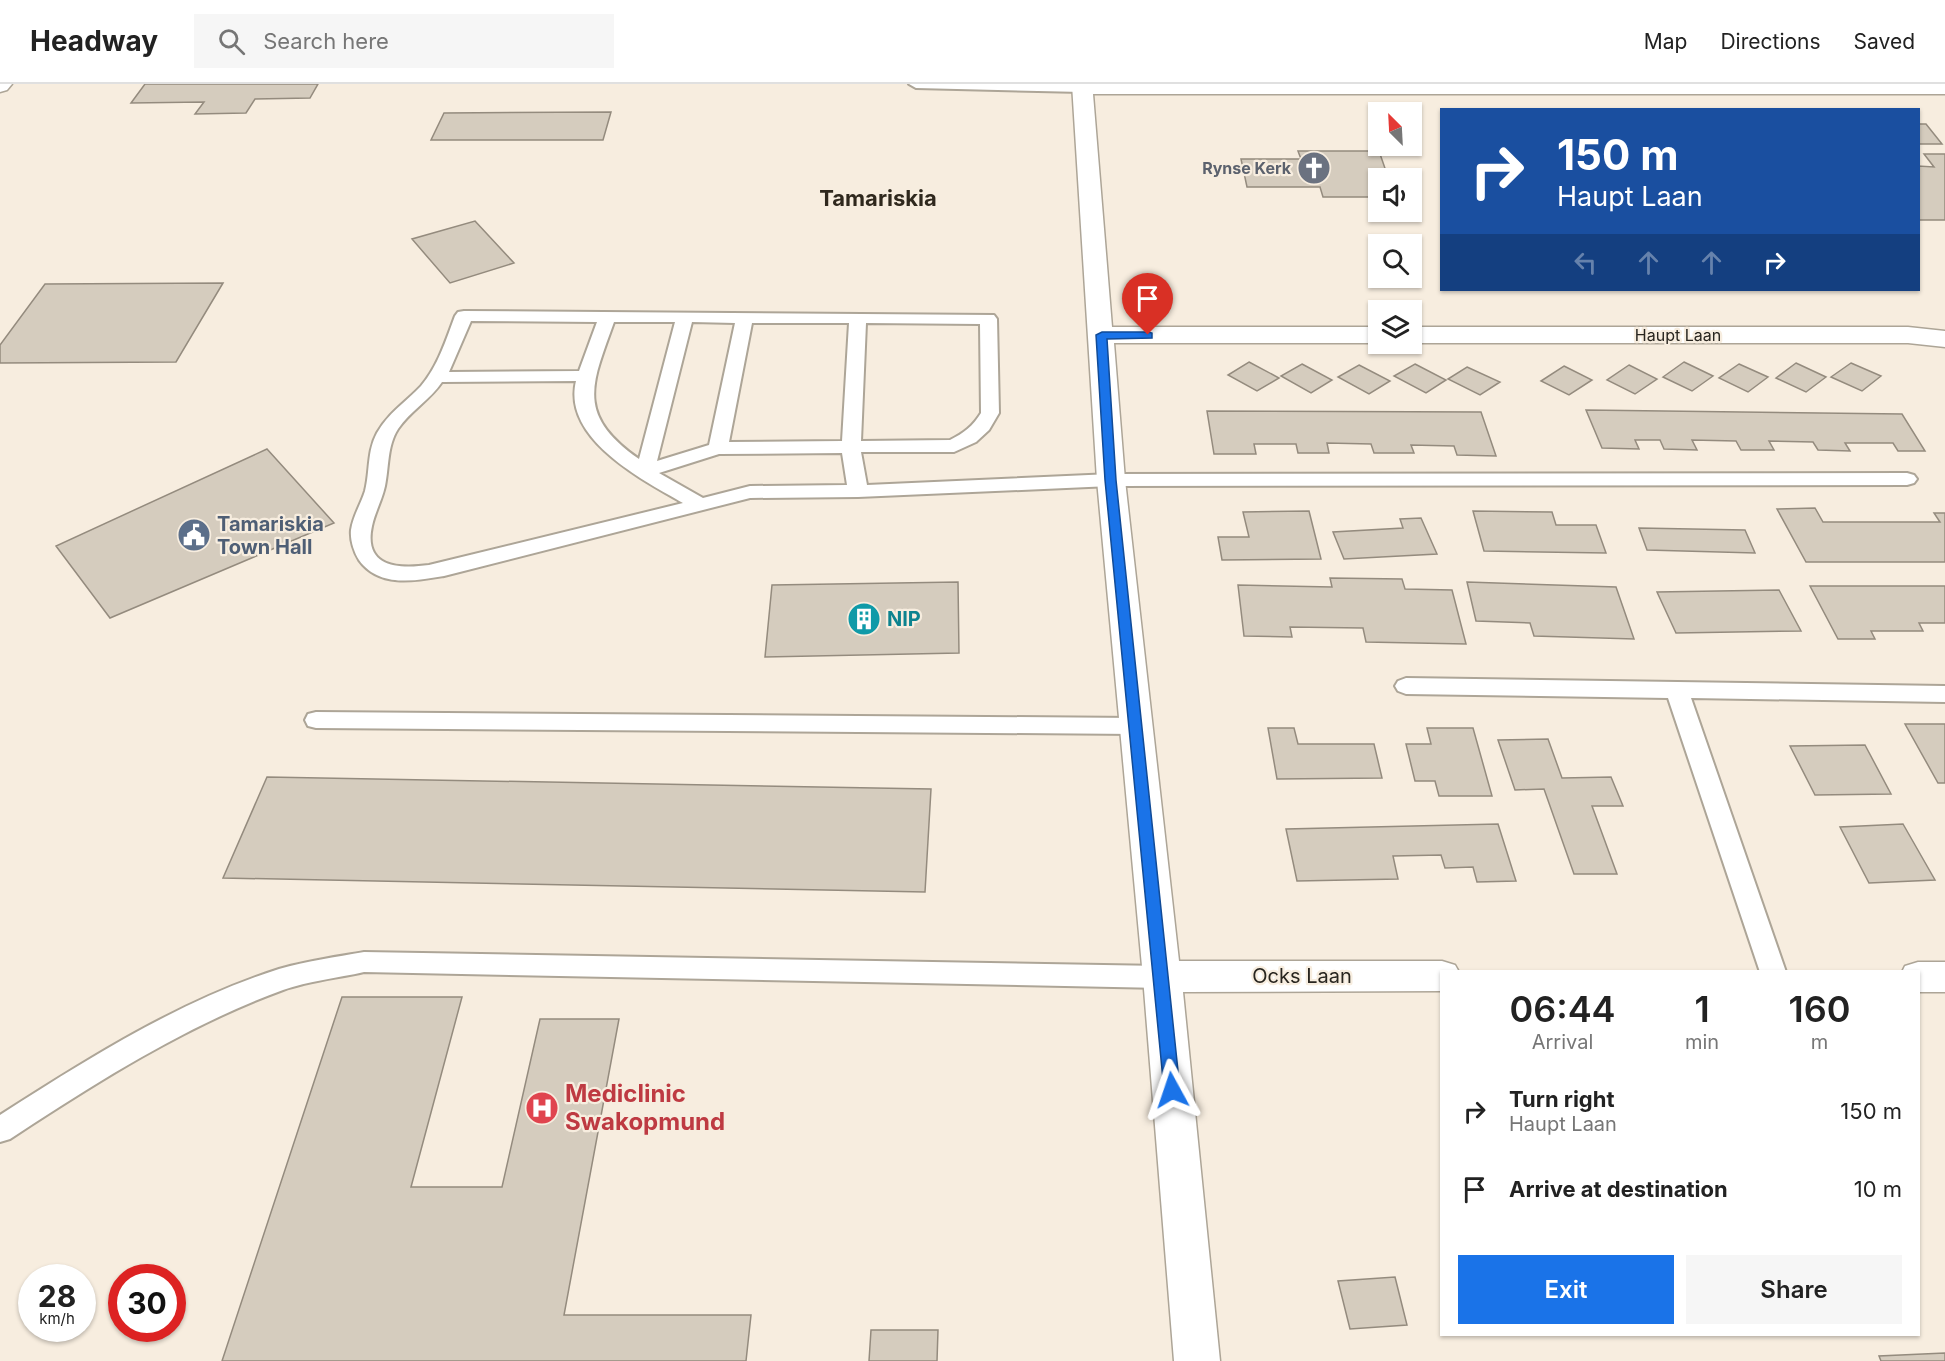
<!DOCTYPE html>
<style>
:root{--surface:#fff;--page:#f6f6f6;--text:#222;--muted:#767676;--line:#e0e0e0;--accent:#1a73e8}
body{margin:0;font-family:Inter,sans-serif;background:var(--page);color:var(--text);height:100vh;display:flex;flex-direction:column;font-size:22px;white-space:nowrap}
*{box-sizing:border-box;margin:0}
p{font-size:20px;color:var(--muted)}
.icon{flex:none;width:33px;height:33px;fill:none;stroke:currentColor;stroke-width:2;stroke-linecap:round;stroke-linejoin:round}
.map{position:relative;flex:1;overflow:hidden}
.side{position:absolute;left:1440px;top:886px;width:480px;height:366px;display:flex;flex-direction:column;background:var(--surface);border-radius:0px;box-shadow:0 2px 4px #0004}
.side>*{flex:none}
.banner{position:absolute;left:1440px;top:24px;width:480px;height:183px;border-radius:0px;box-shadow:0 2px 4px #0004;background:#1a4fa0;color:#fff;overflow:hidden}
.needle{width:39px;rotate:336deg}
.buttons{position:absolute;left:1368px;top:18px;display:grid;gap:12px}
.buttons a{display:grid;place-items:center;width:54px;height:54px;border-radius:0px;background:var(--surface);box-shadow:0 2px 4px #0004;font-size:30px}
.speed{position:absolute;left:18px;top:1180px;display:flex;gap:12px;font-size:30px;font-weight:700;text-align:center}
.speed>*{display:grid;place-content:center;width:78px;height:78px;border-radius:50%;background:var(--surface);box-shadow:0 2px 4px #0004;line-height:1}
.speed small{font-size:15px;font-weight:400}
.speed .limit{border:9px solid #d22;background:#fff;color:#111}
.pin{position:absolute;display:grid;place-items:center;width:51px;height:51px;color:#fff;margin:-62px -26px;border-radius:50% 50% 50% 0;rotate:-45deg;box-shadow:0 0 6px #0007}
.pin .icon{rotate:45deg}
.me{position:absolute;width:66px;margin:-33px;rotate:355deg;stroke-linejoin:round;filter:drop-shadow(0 0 4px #0008)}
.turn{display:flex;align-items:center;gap:21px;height:126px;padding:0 18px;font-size:27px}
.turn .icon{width:78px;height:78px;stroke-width:2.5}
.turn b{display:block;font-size:42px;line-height:51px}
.lanes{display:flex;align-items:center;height:57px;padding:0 18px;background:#0003;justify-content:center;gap:30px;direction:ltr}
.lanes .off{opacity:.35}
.eta{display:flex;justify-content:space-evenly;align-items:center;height:102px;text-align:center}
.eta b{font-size:36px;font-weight:600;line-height:42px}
.action{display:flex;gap:12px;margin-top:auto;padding:12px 18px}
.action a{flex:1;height:69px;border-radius:0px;background:var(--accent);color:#fff;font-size:24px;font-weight:600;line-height:69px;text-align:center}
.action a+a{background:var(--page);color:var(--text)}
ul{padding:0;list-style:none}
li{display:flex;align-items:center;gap:18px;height:78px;padding:0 18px}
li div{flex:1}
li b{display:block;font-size:22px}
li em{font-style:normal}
header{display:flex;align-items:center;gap:36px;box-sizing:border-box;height:84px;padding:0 30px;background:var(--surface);border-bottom:2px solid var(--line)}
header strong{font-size:28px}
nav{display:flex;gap:33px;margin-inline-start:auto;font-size:21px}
.search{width:420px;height:54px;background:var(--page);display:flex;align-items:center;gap:15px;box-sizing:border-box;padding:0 21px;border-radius:0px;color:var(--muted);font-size:22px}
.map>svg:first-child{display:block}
.building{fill:#d5ccbe;stroke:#948b7e;stroke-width:1.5}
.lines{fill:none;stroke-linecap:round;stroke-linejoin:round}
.service-casing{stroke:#ada597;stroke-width:4}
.minor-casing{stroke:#ada597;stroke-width:3}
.primary-casing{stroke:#ada597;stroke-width:3}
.service{fill:#fff;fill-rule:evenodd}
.minor{fill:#fff;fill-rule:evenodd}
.primary{fill:#fff;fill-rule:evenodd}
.route{fill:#1a73e8;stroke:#114b97;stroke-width:1.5}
.labels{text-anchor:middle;stroke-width:4.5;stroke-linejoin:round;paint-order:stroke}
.far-worship-label{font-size:16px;font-weight:bold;fill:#5b616d;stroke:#f7eddf;text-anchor:end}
.far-street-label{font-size:16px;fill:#28251f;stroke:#f7eddf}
.service-label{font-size:20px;font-weight:bold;fill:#4e5e75;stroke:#f7eddf;text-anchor:start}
.culture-label{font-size:20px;font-weight:bold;fill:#0d838f;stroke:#f7eddf;text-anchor:start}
.street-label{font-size:20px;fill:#28251f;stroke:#f7eddf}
.far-district-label{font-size:22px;font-weight:bold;fill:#2f281d;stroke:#f7eddf}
.near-health-label{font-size:24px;font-weight:bold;fill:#be3a42;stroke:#f7eddf;text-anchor:start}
</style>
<header>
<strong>Headway</strong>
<div class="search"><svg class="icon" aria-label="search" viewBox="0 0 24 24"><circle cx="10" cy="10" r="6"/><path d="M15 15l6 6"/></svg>Search here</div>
<nav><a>Map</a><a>Directions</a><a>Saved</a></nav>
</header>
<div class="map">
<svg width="1945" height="1277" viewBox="0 0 1945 1277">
<rect width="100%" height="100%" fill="#f7eddf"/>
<path class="building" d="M145,0H318L310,14L255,15L246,29L195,30L204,18L131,19Z
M611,28L603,56H431L444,29Z
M1918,40H1926L1942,60H1918Z
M1298,67H1379L1388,93H1374L1378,113H1323L1320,103H1247L1241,75H1301Z
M1924,70H1945V136H1918V82L1934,83Z
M475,137L514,179L450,199L412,155Z
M223,199L176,278L0,279V261L45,200Z
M1249,278L1279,294L1257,307L1228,291Z
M1684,278L1713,292L1692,307L1663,293Z
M1796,279L1826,293L1806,308L1776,294Z
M1851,279L1881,292L1862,307L1831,293Z
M1302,280L1332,296L1311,309L1281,292Z
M1415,280L1446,296L1426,309L1394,292Z
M1739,280L1768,293L1748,308L1719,294Z
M1359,281L1390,297L1369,310L1338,293Z
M1629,281L1657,295L1635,310L1607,296Z
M1564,282L1592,296L1569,311L1541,297Z
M1467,283L1500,298L1480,311L1448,295Z
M1586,326L1902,330L1925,367H1898L1893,359H1845L1850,367L1818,366L1813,358L1769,357L1774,366H1741L1736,357L1692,356L1697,366L1664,365L1660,356H1635L1639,365L1602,364Z
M1207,327L1481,328L1496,372L1457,371L1454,362L1411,361L1414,369H1374L1371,360L1327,359L1329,369H1298L1296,360H1254L1256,370H1214Z
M267,365L334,439L110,534L56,462Z
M1815,424L1823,438H1940L1934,429H1945V478H1806L1777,425Z
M1309,427L1321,475L1222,476L1218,453H1249L1243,428Z
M1473,427L1552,428L1556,441H1596L1606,469L1484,467Z
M1421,434L1437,470L1344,475L1333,448L1403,444L1400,435Z
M1639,444L1745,446L1755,469L1647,466Z
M1330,494L1402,495L1405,505L1452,506L1466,560L1366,558L1363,544L1290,543L1292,553L1244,552L1238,501L1332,503Z
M958,498L959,569L765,573L772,501Z
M1467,498L1616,503L1634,555L1534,552L1530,539L1476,537Z
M1810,502H1945V539H1919L1923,547H1871L1875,555H1838Z
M1779,506L1801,547L1676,549L1657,508Z
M1905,640H1945V699H1938Z
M1268,644H1294L1298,660H1374L1382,694L1277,695Z
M1427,644H1473L1492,712H1439L1435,697H1415L1406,660H1431Z
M1548,655L1562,694L1611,693L1623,722H1592L1617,790H1574L1544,705L1515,706L1498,656Z
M1865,661L1891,710L1815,711L1790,662Z
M267,693L931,705L925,808L223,794Z
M1498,740L1516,797L1477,798L1473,783L1445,784L1441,771L1393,772L1398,795L1297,797L1286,745Z
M1903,740L1935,796L1869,799L1840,743Z
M342,913H462L411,1103H502L540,935H619L564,1231H751L746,1277H222Z
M1395,1193L1407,1241L1350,1245L1338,1197Z
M871,1246H938L937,1277H869Z
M1945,1269V1277H1881L1879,1272Z"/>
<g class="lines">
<g class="service-casing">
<path id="service" d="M909,0H1083L1089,4L1082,8L916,4Z
M464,227L994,231L997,235L999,329L989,346L976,358L954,368H861L867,401L1111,390L1907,389L1914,391L1917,395L1914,399L1907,401L1111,402L858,413L750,414L444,492C415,497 379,504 359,476C354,468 350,456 351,446C353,432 361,420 365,407C370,388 367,367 377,349C388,329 406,318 421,302C438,282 446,256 455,232L458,228ZM471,237L597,238L579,287L449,288ZM614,238H675L639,375C575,330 592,300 614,238ZM692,238L735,239L709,361L657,377ZM752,239H849L842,357L729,358ZM866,239L980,240L981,329C973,342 964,349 950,356L861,357ZM576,297C562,355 643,396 683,419L429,481C399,485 363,484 372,442C375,428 382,416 385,402C389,383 387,362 398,345C410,327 430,316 442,298ZM842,369L847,401L750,402L703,414L659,389L719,370Z
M1406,594L1945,602V618L1691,614L1786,888H1760L1668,614L1406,610L1398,607L1395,602L1398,597Z
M316,628L1136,634L1144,636L1147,642L1144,648L1136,650L316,644L308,642L305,636L308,630Z
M364,868L1162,882L1171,886L1175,893L1171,900L1162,904L364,888C338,894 308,897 283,906C185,942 97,998 10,1055L0,1058V1031C87,975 179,917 279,885C306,877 336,873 364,868Z"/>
</g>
<g class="minor-casing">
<path id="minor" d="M1072,0H1945V10H1093L1112,243H1378V259H1114L1125,396L1179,877H1442L1455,881L1459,888H1442V907L1183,908L1220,1277H1174L1143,893L1097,396Z
M1412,243H1908L1945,247V263L1908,259H1412Z
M1918,878H1945V908H1918V888H1902L1905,882Z"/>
</g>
<g class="primary-casing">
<path id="primary" d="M0,0H12L7,6L0,8Z"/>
</g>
<use href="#service" class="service"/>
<use href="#minor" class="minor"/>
<use href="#primary" class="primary"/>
</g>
<path class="route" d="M1148,248L1152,249V254L1107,255L1116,396L1180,1006L1178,1011L1172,1013L1166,1011L1164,1006L1105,396L1096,251L1102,248Z"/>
<defs>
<g id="church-disc" transform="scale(1.725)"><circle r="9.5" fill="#6b7280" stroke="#f7eddf"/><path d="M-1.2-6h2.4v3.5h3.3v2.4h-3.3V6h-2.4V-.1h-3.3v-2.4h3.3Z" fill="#fff"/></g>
<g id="civic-disc" transform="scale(1.725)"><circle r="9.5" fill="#5c6f8a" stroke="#f7eddf"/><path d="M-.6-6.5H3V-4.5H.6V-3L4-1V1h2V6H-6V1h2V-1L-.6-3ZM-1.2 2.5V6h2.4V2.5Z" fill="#fff"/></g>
<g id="building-disc" transform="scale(1.725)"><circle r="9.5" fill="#0f9aa8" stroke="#f7eddf"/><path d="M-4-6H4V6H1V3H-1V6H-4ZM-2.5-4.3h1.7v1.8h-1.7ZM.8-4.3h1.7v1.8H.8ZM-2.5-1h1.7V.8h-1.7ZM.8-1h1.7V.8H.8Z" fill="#fff"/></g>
<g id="hospital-disc" transform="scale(1.725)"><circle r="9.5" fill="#e0444e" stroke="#f7eddf"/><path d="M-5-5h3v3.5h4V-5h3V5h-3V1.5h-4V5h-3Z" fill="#fff"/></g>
</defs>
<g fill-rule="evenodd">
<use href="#church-disc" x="1314" y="84"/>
<use href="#civic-disc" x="194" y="451"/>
<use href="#building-disc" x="864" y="535"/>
<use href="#hospital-disc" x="542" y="1024"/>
</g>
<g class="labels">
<g class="far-worship-label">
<text x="1291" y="90">Rynse Kerk</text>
</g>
<g class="far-street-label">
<text x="1678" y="257">Haupt Laan</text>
</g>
<g class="service-label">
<text x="217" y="447">Tamariskia<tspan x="217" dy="23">Town Hall</tspan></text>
</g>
<g class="culture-label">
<text x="887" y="542">NIP</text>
</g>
<g class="street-label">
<text x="1302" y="899">Ocks Laan</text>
</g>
<g class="far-district-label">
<text x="878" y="122">Tamariskia</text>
</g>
<g class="near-health-label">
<text x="565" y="1018">Mediclinic<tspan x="565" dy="28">Swakopmund</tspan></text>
</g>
</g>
</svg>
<div class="buttons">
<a><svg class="needle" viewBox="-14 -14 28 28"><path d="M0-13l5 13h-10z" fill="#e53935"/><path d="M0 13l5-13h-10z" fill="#767676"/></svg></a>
<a><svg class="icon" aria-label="sound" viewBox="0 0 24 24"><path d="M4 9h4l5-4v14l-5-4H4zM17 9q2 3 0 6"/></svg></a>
<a><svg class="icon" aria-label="search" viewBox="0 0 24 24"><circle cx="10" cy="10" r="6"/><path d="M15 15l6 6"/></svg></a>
<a><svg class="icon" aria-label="layers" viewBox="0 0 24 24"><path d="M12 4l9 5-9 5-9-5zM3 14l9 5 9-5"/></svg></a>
</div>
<div class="speed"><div>28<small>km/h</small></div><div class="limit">30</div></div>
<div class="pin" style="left:1148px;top:251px;background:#d93025"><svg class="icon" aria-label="arrive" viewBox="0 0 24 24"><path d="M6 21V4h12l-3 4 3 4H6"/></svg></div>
<svg class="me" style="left:1172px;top:1006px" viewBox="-20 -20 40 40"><path d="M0-17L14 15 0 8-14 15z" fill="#1a73e8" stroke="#fff" stroke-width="4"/></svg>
<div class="banner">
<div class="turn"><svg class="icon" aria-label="right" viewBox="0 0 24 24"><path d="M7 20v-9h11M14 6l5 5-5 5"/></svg><div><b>150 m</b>Haupt Laan</div></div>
<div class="lanes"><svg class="icon off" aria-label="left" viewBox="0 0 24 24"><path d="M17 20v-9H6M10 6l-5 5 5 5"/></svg><svg class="icon off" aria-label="ahead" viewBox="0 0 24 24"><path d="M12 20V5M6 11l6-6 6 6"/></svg><svg class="icon off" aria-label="ahead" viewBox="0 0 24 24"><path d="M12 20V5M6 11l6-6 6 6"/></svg><svg class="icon" aria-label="right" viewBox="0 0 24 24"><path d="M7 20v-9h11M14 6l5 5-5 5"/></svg></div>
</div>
<section class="side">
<div class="eta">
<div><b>06:44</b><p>Arrival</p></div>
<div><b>1</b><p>min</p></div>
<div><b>160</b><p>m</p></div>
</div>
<ul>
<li><svg class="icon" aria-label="right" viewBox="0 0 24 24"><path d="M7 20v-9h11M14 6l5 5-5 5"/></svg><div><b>Turn right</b><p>Haupt Laan</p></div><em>150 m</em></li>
<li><svg class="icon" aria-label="arrive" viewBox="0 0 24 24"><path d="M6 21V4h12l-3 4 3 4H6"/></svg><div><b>Arrive at destination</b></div><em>10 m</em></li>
</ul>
<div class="action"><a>Exit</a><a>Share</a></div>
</section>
</div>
